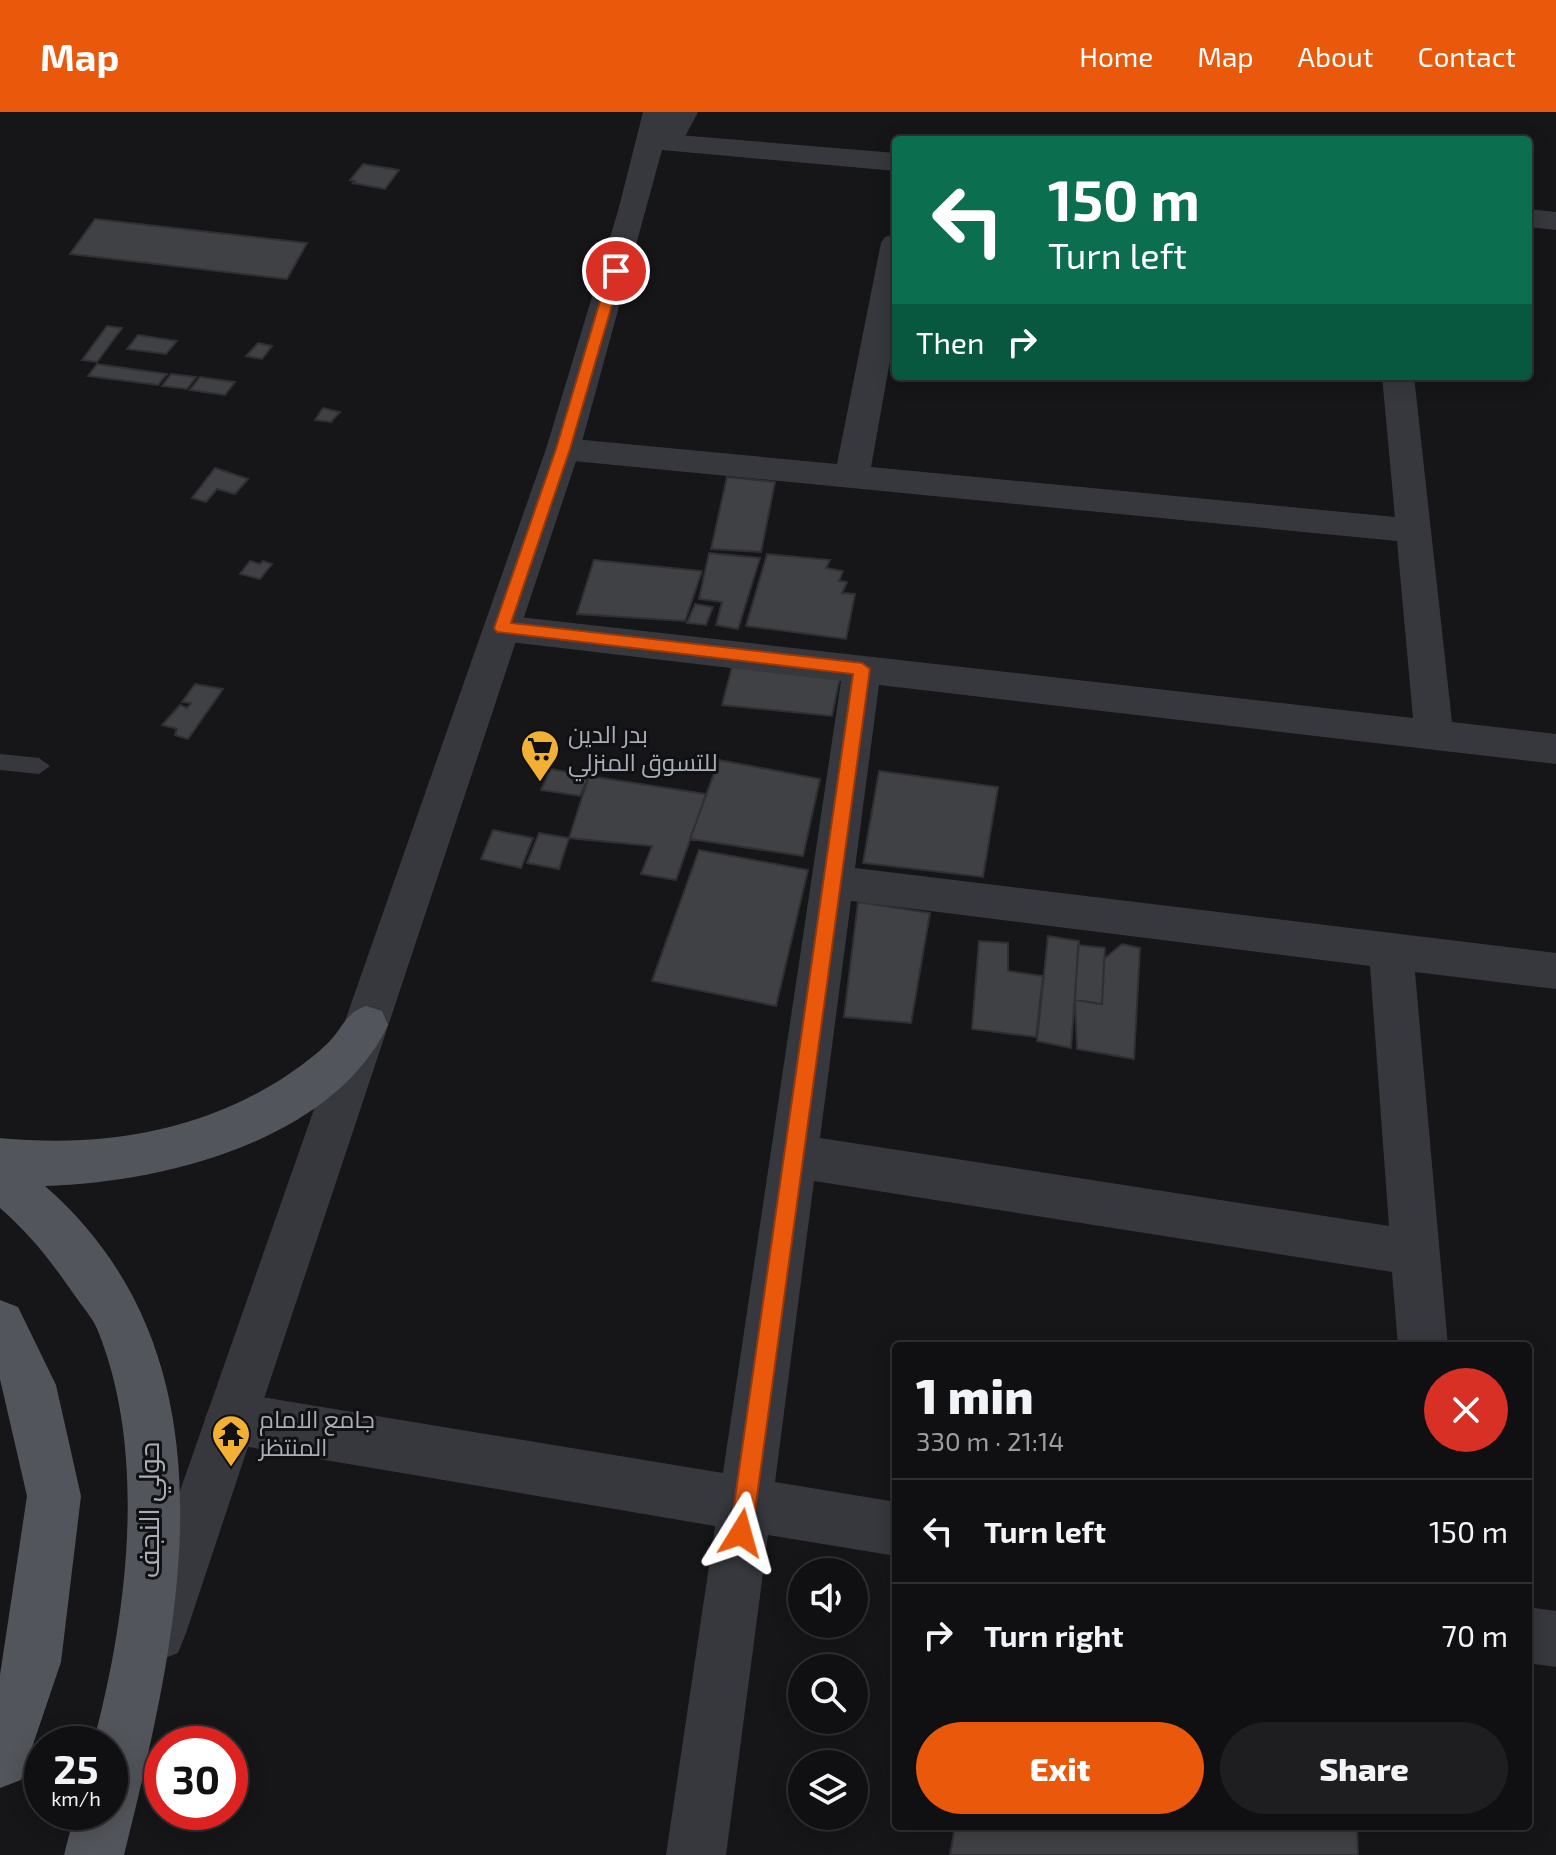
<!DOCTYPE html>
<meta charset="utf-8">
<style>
:root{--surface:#101012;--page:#1e1e20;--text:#f1f3f6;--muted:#9c9d9f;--line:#303032;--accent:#ea580c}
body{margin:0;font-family:"Exo 2",Cairo,sans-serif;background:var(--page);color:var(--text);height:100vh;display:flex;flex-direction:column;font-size:30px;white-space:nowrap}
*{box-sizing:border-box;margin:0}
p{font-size:26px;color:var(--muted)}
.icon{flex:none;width:44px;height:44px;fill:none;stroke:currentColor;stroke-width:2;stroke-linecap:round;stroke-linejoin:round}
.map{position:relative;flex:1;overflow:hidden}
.sheet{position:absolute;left:892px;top:1230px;width:640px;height:488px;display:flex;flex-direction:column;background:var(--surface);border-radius:8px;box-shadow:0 4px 20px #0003,0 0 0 2px var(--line)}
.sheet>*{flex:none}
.top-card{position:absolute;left:892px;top:24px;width:640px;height:244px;border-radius:8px;box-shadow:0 4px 20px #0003,0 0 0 2px var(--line);background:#0b6e4f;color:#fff;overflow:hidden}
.controls{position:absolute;left:788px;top:1446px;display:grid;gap:16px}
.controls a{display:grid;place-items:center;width:80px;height:80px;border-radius:50%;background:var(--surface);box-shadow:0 4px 20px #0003,0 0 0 2px var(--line);font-size:40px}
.speed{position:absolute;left:24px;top:1614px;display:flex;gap:16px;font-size:40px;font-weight:700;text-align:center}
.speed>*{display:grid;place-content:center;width:104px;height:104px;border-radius:50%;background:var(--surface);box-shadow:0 4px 20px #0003,0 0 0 2px var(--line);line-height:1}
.speed small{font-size:20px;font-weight:400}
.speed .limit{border:12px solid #d22;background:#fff;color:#111}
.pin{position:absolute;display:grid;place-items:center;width:68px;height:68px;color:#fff;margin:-34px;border:4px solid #fff;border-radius:50%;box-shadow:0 2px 8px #0007}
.me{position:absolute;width:88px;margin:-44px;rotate:8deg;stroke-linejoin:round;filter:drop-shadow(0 0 6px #0008)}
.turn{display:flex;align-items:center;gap:28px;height:168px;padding:0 24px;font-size:36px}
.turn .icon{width:104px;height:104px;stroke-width:2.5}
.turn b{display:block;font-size:56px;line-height:68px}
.then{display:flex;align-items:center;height:76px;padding:0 24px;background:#0003;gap:16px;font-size:30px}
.round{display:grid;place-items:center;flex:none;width:84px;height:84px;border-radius:42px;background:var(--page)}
.head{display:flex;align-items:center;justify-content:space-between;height:136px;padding:0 24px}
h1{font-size:48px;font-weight:800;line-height:60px}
.primary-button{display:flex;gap:16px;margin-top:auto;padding:16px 24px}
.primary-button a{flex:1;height:92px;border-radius:48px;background:var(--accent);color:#fff;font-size:32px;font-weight:800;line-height:92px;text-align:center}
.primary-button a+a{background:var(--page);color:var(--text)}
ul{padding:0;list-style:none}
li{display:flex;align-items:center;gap:24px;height:104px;padding:0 24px;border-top:2px solid var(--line)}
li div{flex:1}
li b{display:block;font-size:30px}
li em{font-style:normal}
header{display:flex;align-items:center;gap:48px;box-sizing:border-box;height:112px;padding:0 40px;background:var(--accent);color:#fff}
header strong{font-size:38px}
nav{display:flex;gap:44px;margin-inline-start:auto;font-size:28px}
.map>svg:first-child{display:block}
.building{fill:#404145;stroke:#303034;stroke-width:2}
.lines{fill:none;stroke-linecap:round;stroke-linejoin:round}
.service{fill:#37383d;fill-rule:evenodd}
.minor{fill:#37383d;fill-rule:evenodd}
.tertiary{fill:#37383d;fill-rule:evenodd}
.primary{fill:#53555c;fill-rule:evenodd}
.route{fill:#ea580c;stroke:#983908;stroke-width:2}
.labels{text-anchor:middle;stroke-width:6;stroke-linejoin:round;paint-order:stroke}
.poi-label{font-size:24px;fill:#a8adb8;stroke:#111113;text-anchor:start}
.near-street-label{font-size:28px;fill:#a8adb8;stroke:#111113}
</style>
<header>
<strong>Map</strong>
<nav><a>Home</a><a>Map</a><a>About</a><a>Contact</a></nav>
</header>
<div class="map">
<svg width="1556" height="1743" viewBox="0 0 1556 1743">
<rect width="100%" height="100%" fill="#161618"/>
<path class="building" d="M363,52L399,58L385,77L353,71L355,69L350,68Z
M95,107L307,131L287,167L70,142Z
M107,214L122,216L97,250L82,248Z
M138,223L177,229L166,242L127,237Z
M258,231L272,234L262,247L246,244Z
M97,252L167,262L158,273L88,264Z
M171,262L196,265L187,277L162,274Z
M200,265L235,270L225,283L190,278Z
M323,296L340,300L331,310L315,308Z
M215,356L248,367L235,382L217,377L206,390L192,386Z
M727,365L775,370L761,440L711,437Z
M709,441L760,446L738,517L716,513L722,490L699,487Z
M767,442L830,448L826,456L843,459L839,469L847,470L842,481L855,482L846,527L746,514Z
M594,448L702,459L685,509L577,502Z
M250,449L260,452L263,449L272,452L260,467L240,462Z
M695,492L713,495L706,513L687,511Z
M734,547L841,560L832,604L722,593Z
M195,572L223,577L188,627L175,623L177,617L162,613L180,593L187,596L191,591L182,590Z
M719,648L820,667L803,744L690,727Z
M551,657L589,664L580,684L541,678Z
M879,659L998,675L983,765L863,751Z
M589,664L706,682L676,768L641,762L652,734L569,726Z
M493,718L533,726L521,756L481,747Z
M539,721L569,726L559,757L527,751Z
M699,738L808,758L776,894L652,869Z
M858,790L930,801L911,911L844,905Z
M1048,824L1079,829L1071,936L1037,929Z
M979,829L1008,831V859L1043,864L1036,925L972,917Z
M1122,832L1140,836L1134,947L1077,937L1075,888L1102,892L1104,847Z
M1078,833L1105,836L1102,892L1075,888Z
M955,1714H1357L1358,1743H950Z"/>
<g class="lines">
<path class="service" d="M0,642L39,646L50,654L39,662L0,658Z"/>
<path class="minor" d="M670,0H698L679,36H659L655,30Z
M896,122V215L871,355L1395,405L1382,264H1414L1452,610L1556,622V652L879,573L855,756L1556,841V877L1415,860L1448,1234H1398L1392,1160L814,1069L775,1370L896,1390V1444L768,1423L726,1743H666L715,1414L231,1332L213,1324L205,1306L213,1288L231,1280L723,1361L841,569L502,529L489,525L483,516L489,507L502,503L1413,606L1397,429L563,348L551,345L546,337L551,329L563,326L837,352L881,131L885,125ZM851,789L1370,854L1389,1114L820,1026Z
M1528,1495L1556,1499V1555L1528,1551Z"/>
<path class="tertiary" d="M643,0H671L666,22L896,41V59L662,38L580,337L186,1521L178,1541L158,1549L138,1541L130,1521L546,337L618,99Z
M1528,97L1556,100V118L1528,115Z"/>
<path class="primary" d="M366,894L382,899L388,913C333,1029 162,1071 45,1074C245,1249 179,1520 124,1743H64L75,1700H110V1632H93C127,1505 148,1343 98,1219C94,1208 85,1198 78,1188C52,1151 34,1126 0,1096V1026C102,1036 203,1020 289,962C302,953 317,942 328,931C343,916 345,901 366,894Z
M0,1188L18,1195L56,1273L81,1384L61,1550L21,1668L0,1676V1563L27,1384L0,1267Z"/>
</g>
<path class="route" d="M616,155L622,159L570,337L511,511L862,551L870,557L752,1421L749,1429L741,1433L733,1429L730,1421L853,562L497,520L494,516L556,337L609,159Z"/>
<defs>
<g id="supermarket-pin" transform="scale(2)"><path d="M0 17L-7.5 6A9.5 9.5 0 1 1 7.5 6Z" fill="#f2b134" stroke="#111113"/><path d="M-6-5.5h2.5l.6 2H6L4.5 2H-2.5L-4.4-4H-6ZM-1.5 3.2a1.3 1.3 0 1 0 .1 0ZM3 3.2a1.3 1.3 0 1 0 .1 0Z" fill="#111"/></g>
<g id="temple-pin" transform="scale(2)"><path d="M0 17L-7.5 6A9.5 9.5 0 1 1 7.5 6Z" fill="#f2b134" stroke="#111113"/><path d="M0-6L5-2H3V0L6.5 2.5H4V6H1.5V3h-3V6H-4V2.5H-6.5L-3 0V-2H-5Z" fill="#111"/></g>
</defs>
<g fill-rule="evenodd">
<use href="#supermarket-pin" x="540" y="637"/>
<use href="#temple-pin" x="231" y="1322"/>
</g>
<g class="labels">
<g class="poi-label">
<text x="568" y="631">بدر الدين<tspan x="568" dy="28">للتسوق المنزلي</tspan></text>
<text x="259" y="1316">جامع الامام<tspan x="259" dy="28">المنتظر</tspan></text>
</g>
<g class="near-street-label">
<text transform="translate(149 1398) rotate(-90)" y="10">حولي النجف</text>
</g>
</g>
</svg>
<div class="controls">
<a><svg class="icon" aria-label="sound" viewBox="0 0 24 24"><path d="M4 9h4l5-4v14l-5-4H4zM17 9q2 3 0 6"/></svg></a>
<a><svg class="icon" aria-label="search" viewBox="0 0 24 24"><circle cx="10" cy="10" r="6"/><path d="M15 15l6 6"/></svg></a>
<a><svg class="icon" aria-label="layers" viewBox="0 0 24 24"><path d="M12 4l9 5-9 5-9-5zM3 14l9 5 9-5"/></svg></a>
</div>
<div class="speed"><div>25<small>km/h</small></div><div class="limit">30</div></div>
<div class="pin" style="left:616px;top:159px;background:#d93025"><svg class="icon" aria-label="arrive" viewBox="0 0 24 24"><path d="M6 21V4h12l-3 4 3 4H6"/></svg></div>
<svg class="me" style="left:741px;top:1421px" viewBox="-20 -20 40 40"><path d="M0-17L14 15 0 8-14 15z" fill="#ea580c" stroke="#fff" stroke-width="4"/></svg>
<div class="top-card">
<div class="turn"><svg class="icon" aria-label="left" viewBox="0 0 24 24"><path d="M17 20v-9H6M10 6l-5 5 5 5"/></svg><div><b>150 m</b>Turn left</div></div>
<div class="then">Then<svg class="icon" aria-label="right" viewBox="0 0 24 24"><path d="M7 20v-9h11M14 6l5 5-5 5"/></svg></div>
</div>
<section class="sheet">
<div class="head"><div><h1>1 min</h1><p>330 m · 21:14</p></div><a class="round" style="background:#d93025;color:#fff"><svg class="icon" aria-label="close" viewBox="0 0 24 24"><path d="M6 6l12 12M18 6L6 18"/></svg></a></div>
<ul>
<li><svg class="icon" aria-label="left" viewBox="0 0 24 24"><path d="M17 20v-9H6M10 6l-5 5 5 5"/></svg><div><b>Turn left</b></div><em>150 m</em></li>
<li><svg class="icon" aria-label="right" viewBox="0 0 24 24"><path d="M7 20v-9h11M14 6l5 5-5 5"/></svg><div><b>Turn right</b></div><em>70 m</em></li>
</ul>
<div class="primary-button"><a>Exit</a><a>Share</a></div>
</section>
</div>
